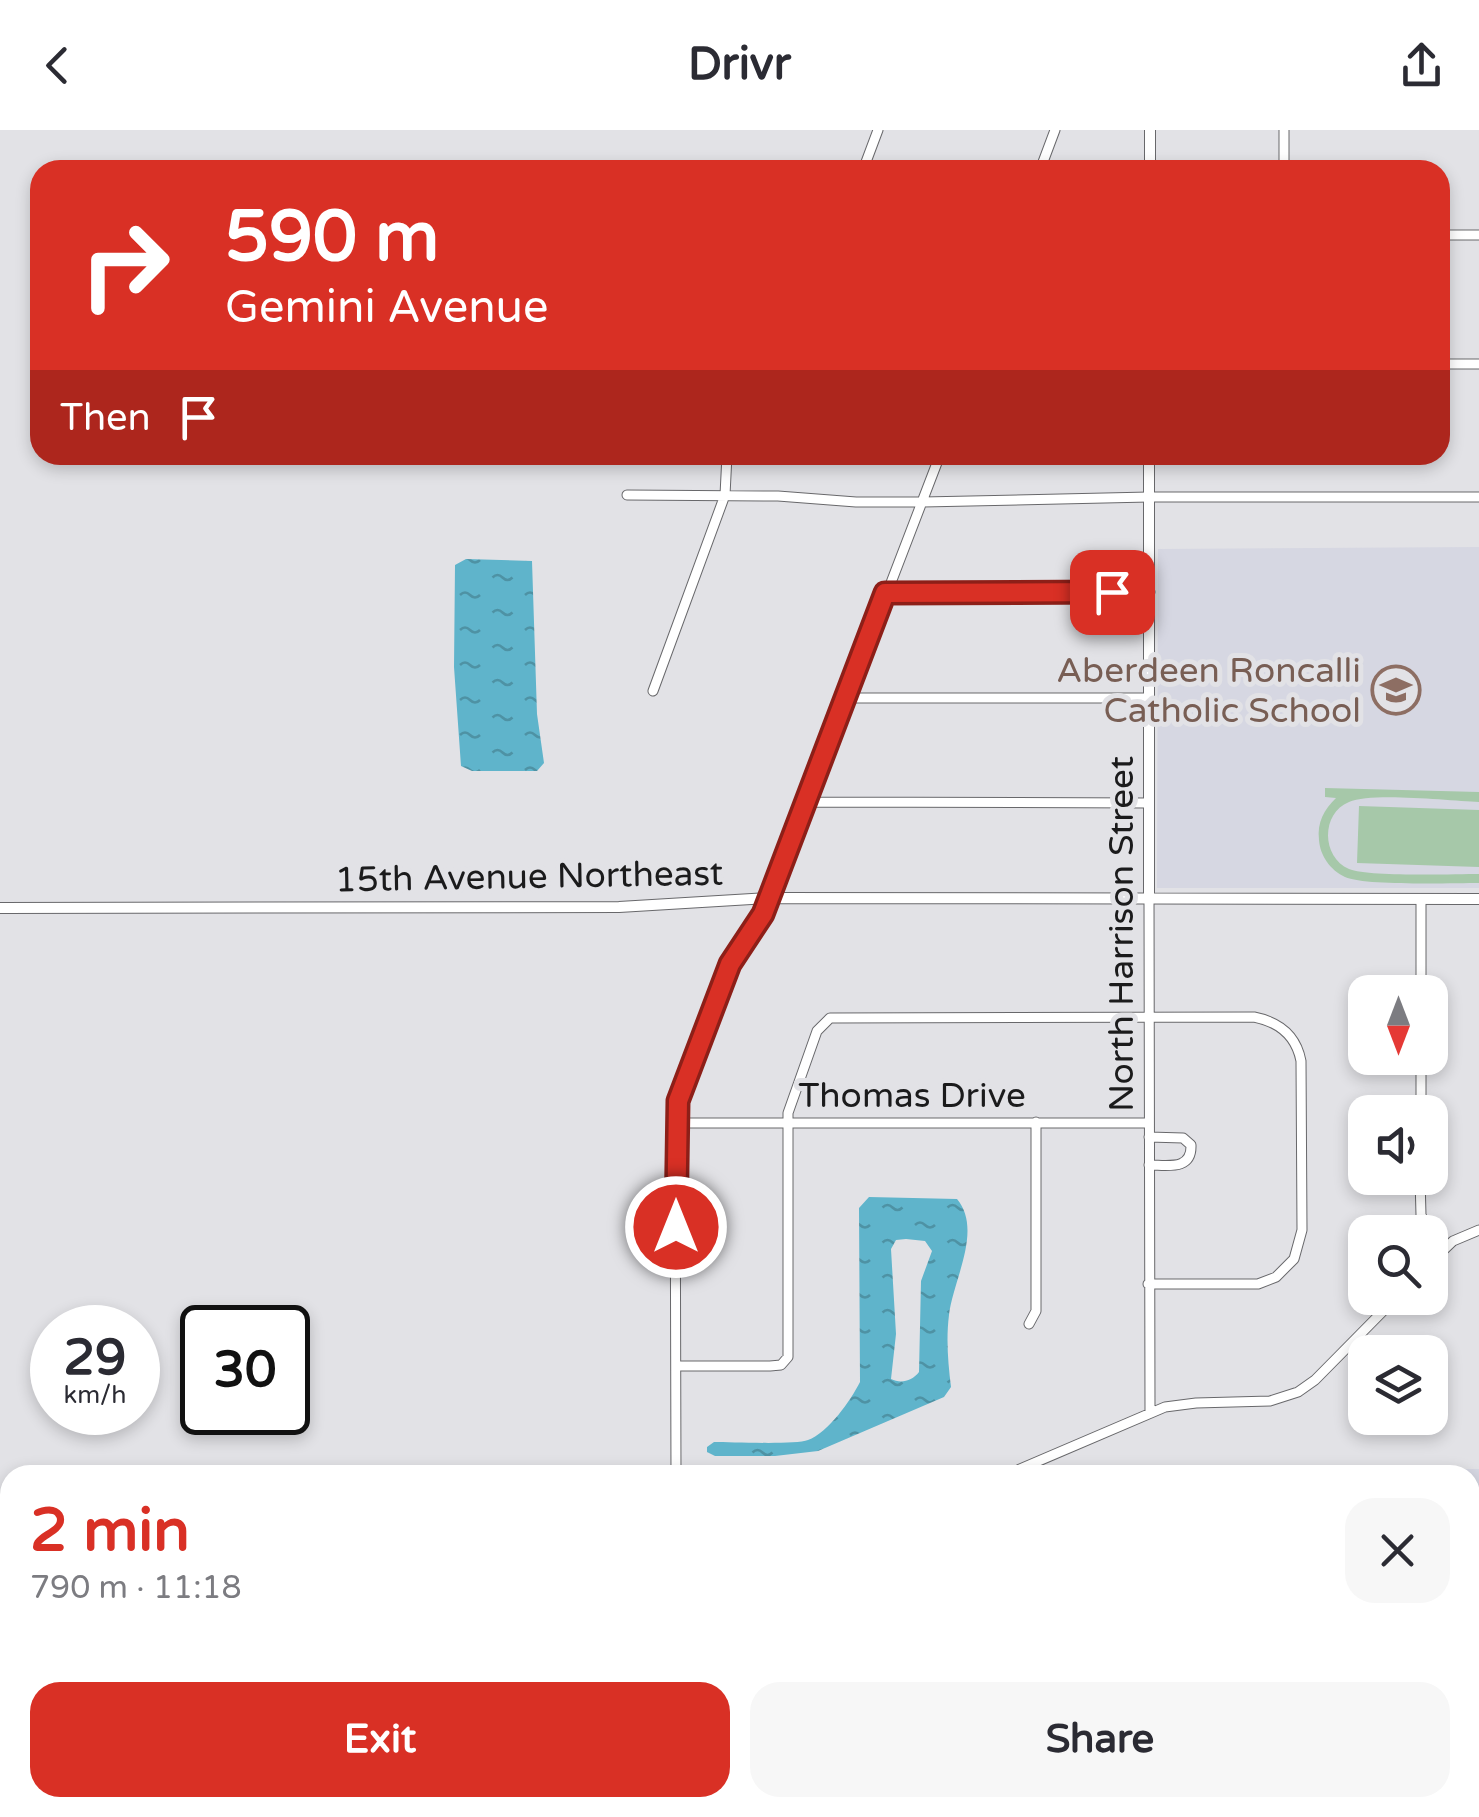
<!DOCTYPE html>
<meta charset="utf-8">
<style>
:root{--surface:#fff;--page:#f7f7f7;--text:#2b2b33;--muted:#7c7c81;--accent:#d93025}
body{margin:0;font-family:"Varela Round",sans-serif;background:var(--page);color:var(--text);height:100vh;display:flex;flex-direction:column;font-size:38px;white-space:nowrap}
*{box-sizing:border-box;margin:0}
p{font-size:32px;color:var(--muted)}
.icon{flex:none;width:55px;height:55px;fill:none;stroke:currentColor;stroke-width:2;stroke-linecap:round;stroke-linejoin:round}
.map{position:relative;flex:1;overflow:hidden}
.drawer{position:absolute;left:0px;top:1335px;width:1480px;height:352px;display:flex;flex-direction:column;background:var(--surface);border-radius:30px 30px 0 0;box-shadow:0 5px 15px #0003}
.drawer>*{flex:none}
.top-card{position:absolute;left:30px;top:30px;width:1420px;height:305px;border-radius:30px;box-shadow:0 5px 15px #0003;background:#d93025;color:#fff;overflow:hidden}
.needle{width:65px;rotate:180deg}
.controls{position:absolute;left:1348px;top:845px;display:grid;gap:20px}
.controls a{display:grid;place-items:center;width:100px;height:100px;border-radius:20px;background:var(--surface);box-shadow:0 5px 15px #0003;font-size:50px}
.speed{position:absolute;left:30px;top:1175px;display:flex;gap:20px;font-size:50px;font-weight:700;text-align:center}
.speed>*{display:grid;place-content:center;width:130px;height:130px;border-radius:50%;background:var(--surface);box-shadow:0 5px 15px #0003;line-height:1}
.speed small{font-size:25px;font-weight:400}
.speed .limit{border:5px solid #111;border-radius:15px;background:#fff;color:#111}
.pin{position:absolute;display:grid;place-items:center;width:85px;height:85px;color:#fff;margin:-42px;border-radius:20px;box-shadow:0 5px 15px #0006}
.me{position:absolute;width:110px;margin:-55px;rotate:0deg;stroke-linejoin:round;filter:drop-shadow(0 0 8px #0008)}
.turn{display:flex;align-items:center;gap:35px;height:210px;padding:0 30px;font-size:45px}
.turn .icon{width:130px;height:130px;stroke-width:2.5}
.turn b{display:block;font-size:70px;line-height:85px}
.then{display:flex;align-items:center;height:95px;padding:0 30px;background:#0003;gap:20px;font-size:38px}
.round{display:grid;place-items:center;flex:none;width:105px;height:105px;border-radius:30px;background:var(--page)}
.summary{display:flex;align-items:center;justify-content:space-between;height:170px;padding:0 30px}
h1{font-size:60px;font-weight:800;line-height:75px;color:var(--accent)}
.action{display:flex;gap:20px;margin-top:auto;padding:20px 30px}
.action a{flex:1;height:115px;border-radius:30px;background:var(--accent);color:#fff;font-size:40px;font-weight:800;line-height:115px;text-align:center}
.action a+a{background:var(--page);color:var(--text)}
header{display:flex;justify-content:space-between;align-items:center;height:130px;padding:0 30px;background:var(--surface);font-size:45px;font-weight:800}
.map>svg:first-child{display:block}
.built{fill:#d6d7e2}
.garden{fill:#a6c8a9}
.water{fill:url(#water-ripples);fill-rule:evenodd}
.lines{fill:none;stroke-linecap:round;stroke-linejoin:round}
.minor-casing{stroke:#68686b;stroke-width:11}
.tertiary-casing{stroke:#68686b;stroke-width:12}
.minor{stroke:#fff;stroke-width:9}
.tertiary{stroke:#fff;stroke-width:10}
.route-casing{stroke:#8d1f18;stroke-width:25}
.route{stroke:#d93025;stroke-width:18}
.labels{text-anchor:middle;stroke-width:10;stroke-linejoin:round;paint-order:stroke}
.education-label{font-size:35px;fill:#785e54;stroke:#e2e2e6;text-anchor:end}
.street-label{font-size:35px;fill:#1b1b1c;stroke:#e2e2e6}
</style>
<header><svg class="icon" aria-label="back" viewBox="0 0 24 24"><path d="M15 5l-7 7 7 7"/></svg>Drivr<svg class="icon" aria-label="share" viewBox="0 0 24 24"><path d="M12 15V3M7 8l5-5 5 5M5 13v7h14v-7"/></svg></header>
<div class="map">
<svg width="1479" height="1687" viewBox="0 0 1479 1687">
<defs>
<pattern id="water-ripples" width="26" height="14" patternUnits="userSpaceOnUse" patternTransform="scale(2.5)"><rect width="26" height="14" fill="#5fb4cb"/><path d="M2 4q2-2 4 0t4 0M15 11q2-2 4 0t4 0" fill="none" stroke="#4e92a4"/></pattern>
</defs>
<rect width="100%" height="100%" fill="#e2e2e6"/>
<path class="built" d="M1479,417V758H1157L1158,419Z
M1190,1339H1479V1678H1393H1470V1345H1176Z
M866,1678H1242V1684H866Z"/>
<path class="garden" d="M1325,658L1479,662V672C1450,671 1372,662 1349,672C1321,683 1321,727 1349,739C1368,747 1453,744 1479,744V753C1452,753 1365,756 1345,747C1330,740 1320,725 1319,710C1317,692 1324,680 1336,668L1325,667Z
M1359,676L1479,680V737L1357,733Z"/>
<path class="water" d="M466,429L532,431L537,584L544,633L537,641H472L461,636L454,537L455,435Z
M869,1067L957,1069C983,1100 953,1150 949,1185C946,1209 948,1233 951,1257L944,1267L818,1321L775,1326H715L707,1322V1317L714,1312C732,1312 795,1315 808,1310C828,1303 851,1270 860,1252L859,1078ZM906,1109L925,1111L932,1121L921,1151L919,1242C912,1251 901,1254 891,1249L896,1204L891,1119L896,1110Z"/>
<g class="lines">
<g class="minor-casing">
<path id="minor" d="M1284,0V40
M863,40L878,0
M1040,40L1055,0
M1440,105H1479
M1440,234H1479
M627,365L778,366L856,372H923L1149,367H1479
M885,463L1150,462
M653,561L725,365L727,325
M845,568H1149
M806,672L1149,673
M1149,769L1150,1283
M1421,862V769
M1421,982V928
M675,993H1148
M1149,1007L1183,1008L1191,1015C1192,1041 1167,1035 1149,1035
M1420,1048L1421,1085L1429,1102
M1430,1133L1453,1111L1479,1100
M1029,1194L1036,1181V992
M676,1236H770L781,1235L788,1227V983L817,901L830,888L1254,887C1279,892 1296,905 1301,931L1302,1100L1294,1129L1276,1147L1258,1154H1148
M676,1345L675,984L730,834L753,802L770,768L940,325
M1006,1345L1165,1277L1196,1273L1270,1271L1298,1262L1315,1250L1396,1168"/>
</g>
<g class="tertiary-casing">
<path id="tertiary" d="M1150,40V0
M1149,769V325
M0,778L619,777L770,768L1479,769"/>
</g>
<use href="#minor" class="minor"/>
<use href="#tertiary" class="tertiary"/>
</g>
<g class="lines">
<g class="route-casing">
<path id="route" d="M676,1097L678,971L730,834L763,784L885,463L1112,462"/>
</g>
<use href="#route" class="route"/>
</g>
<defs>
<g id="school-ring" transform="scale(2.5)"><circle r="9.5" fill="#e2e2e6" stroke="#8d6e63" stroke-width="1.5"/><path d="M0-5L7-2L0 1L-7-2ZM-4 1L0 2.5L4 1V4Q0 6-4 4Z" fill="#8d6e63"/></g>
</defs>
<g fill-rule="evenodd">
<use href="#school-ring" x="1396" y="560"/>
</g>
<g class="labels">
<g class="education-label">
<text x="1361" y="552">Aberdeen Roncalli<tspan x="1361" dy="40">Catholic School</tspan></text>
</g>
<g class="street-label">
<text transform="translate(529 746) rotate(-1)" y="12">15th Avenue Northeast</text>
<text transform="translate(1121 804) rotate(-90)" y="12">North Harrison Street</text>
<text x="912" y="977">Thomas Drive</text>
</g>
</g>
</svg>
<div class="controls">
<a><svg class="needle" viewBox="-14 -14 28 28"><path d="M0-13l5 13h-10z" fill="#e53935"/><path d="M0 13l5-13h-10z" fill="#7c7c81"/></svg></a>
<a><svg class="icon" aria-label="sound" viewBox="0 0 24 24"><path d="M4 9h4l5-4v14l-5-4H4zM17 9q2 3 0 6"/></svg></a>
<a><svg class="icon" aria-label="search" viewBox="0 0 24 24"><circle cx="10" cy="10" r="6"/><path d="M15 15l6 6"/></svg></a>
<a><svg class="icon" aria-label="layers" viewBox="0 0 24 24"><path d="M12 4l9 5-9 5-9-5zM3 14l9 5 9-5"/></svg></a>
</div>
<div class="speed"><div>29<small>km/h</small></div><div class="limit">30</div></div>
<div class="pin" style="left:1112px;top:462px;background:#d93025"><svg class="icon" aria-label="arrive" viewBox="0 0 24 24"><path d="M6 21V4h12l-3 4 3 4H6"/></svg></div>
<svg class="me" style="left:676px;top:1097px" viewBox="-20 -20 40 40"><circle r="17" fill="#d93025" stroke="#fff" stroke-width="3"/><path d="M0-11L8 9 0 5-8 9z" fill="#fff"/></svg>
<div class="top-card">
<div class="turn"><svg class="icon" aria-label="right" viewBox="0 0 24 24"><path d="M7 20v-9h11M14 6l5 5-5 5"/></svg><div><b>590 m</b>Gemini Avenue</div></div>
<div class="then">Then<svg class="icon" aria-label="arrive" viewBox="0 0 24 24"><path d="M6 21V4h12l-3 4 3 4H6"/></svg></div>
</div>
<section class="drawer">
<div class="summary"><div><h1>2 min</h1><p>790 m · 11:18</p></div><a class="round"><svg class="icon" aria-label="close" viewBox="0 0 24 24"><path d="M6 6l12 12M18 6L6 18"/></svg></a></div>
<div class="action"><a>Exit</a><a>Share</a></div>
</section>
</div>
